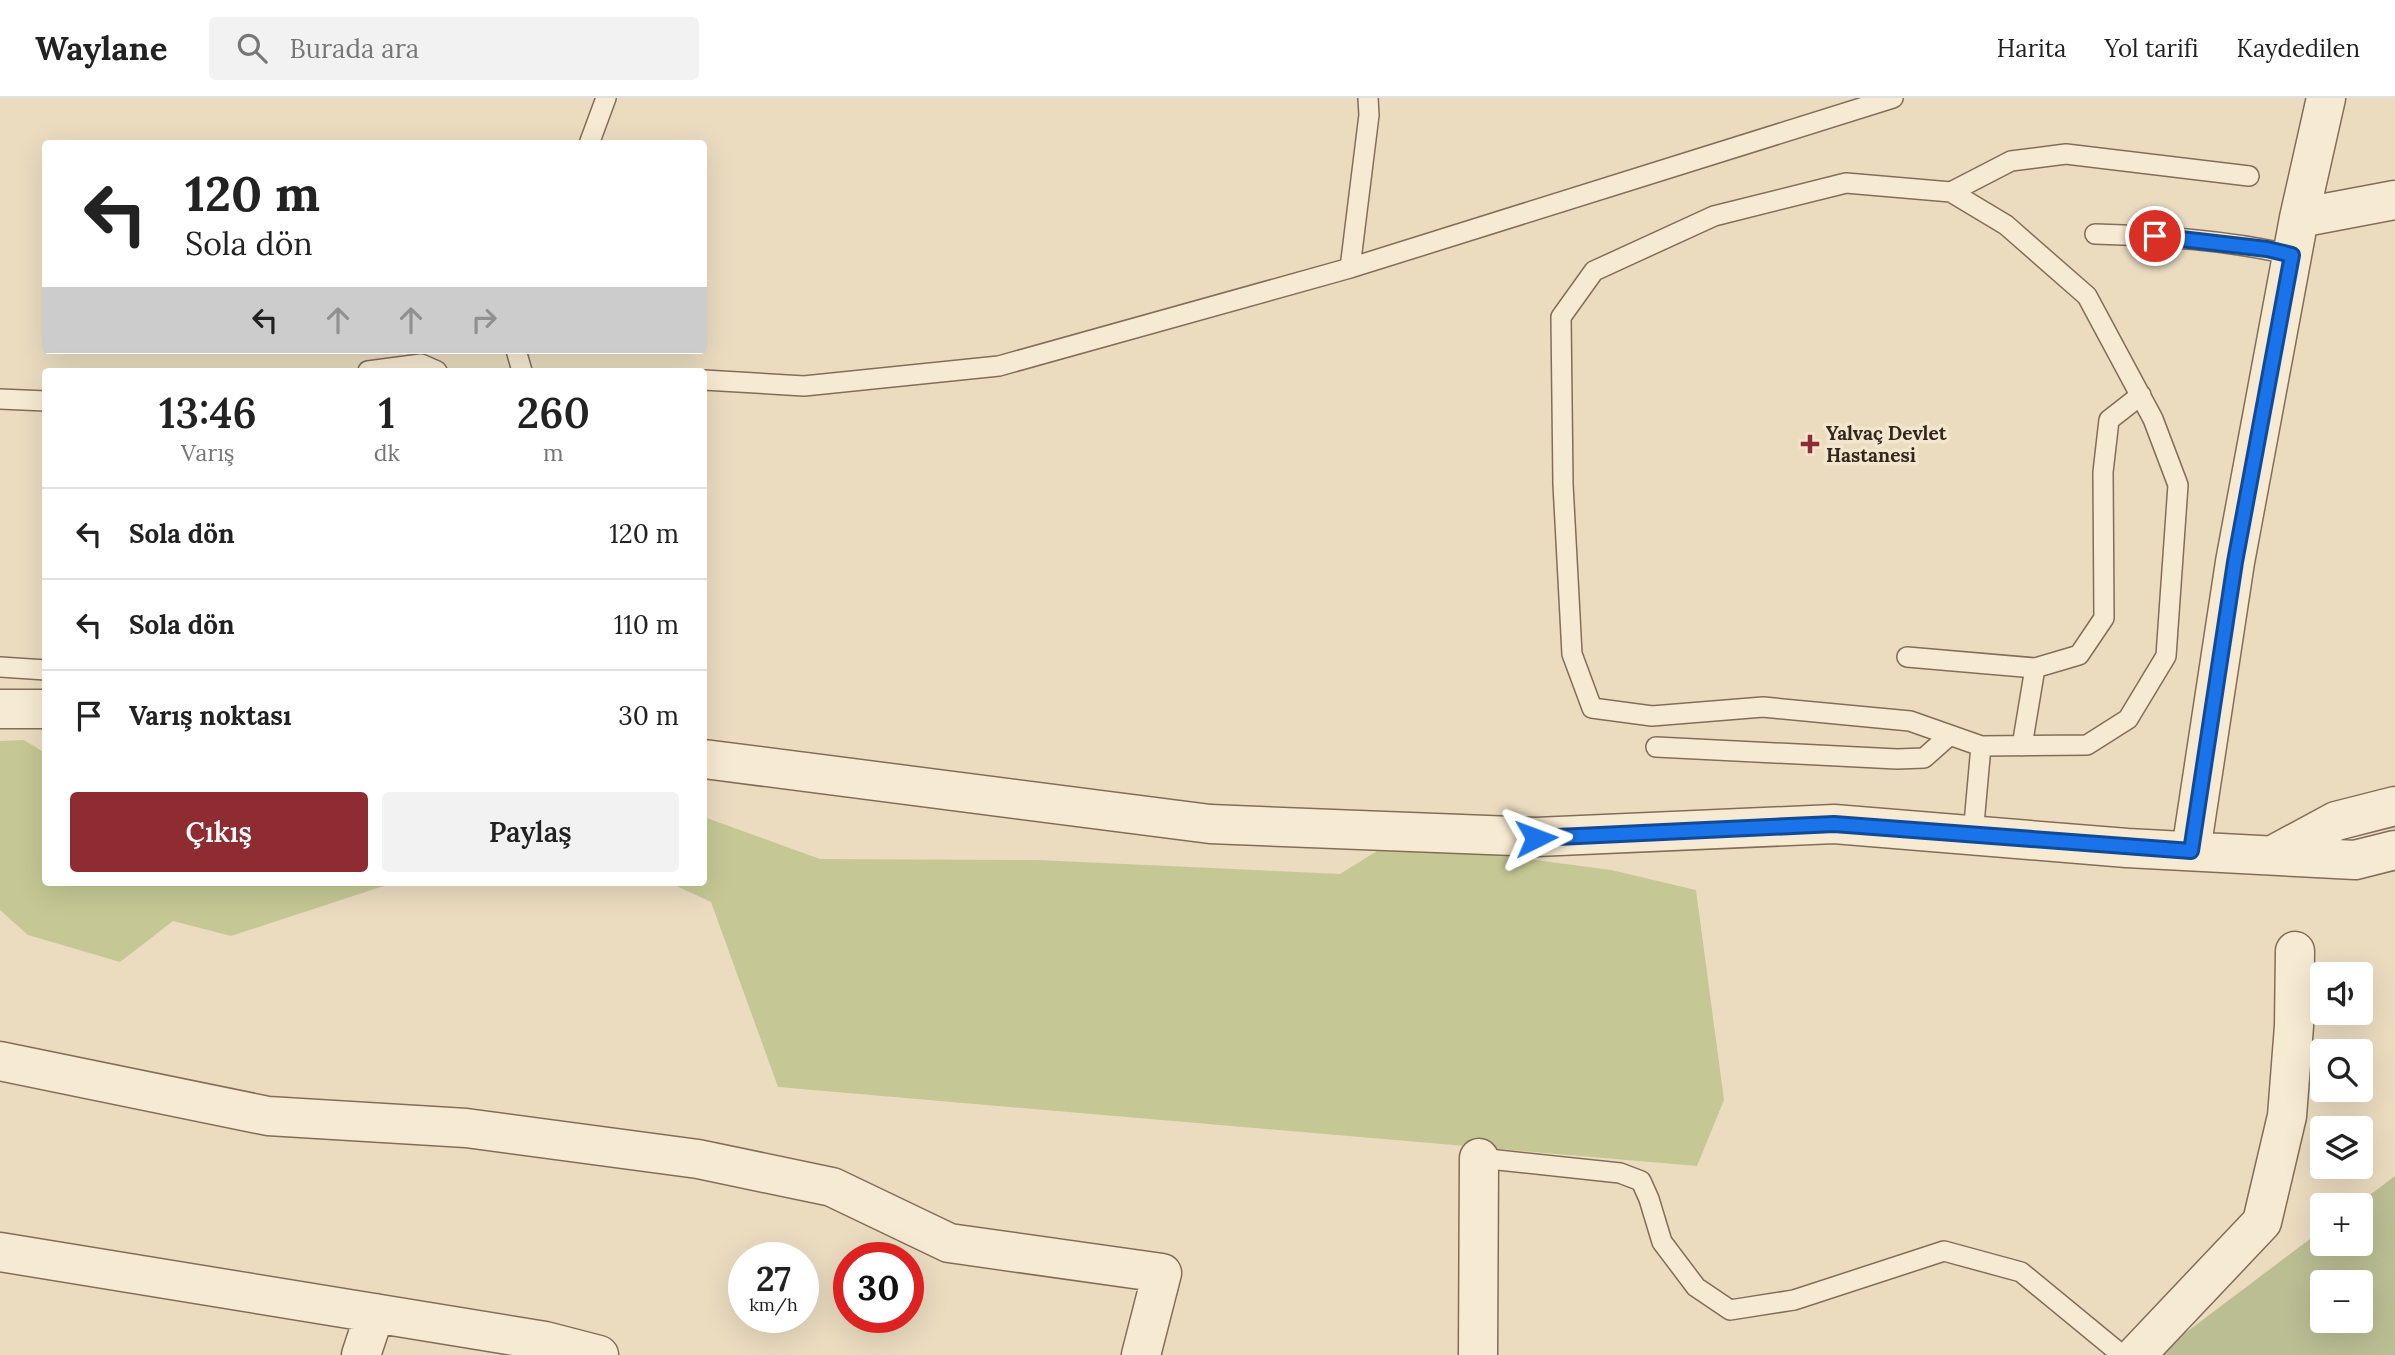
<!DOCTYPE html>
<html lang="tr">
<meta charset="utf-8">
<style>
:root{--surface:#fff;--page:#f2f2f2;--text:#222;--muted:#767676;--line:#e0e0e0;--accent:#8f2c32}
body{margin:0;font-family:Lora,serif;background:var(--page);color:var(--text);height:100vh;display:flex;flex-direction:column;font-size:26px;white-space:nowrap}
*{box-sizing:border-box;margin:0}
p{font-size:23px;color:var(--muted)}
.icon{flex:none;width:38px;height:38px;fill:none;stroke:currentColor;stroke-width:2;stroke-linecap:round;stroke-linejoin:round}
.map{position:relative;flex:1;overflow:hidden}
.details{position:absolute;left:42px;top:270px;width:665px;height:518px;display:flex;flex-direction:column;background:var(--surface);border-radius:7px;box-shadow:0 7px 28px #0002}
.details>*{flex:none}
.guide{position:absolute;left:42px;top:42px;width:665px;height:214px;border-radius:7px;box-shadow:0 7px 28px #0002;background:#fff;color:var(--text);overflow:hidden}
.controls{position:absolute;left:2310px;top:864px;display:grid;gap:14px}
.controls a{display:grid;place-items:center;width:63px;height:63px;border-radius:7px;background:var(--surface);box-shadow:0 7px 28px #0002;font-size:35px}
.speed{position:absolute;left:728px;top:1144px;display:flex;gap:14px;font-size:35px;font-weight:700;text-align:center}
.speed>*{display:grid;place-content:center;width:91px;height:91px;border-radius:50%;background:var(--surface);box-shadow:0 7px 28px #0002;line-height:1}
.speed small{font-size:18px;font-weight:400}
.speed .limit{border:10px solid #d22;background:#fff;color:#111}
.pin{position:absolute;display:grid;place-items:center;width:60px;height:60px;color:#fff;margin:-30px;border:4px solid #fff;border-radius:50%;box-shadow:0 2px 7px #0007}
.me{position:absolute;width:77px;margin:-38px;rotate:87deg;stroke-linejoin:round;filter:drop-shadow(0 0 5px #0008)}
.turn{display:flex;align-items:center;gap:24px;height:147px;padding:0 28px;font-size:32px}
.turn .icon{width:91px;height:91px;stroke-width:2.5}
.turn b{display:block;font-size:49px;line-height:60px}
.lanes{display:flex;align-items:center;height:66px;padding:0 28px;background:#0003;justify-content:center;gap:35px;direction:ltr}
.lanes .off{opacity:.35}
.eta{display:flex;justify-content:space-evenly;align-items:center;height:119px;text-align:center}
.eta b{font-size:42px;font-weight:600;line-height:49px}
.button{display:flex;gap:14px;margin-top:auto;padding:14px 28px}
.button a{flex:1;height:80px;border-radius:7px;background:var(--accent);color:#fff;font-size:28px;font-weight:600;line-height:80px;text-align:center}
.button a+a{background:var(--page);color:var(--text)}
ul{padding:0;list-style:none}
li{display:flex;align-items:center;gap:21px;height:91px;padding:0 28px;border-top:2px solid var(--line)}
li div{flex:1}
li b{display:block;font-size:26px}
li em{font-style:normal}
header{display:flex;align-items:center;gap:42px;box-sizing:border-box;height:98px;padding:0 35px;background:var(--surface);border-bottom:2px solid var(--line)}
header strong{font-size:33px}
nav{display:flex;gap:38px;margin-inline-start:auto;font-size:24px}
.search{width:490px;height:63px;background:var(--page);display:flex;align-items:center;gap:18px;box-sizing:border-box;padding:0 24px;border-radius:7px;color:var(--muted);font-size:26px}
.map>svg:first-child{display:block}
.green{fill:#c5c894}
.cemetery{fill:#bbbd93;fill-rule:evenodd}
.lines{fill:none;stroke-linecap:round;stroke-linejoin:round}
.service-casing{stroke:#836d59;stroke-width:22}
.minor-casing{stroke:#836d59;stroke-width:41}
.service{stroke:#f7ead2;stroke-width:19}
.minor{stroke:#f7ead2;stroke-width:38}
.route-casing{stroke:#114b97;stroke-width:18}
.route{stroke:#1a73e8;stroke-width:12}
.poi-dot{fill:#8f2c32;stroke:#f3e6cf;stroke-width:2.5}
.labels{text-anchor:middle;stroke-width:7;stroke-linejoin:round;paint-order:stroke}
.poi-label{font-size:19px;font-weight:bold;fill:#33261c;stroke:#f3e6cf;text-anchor:start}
</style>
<header>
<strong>Waylane</strong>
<div class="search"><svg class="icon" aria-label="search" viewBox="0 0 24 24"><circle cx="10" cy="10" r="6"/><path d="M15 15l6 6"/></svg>Burada ara</div>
<nav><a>Harita</a><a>Yol tarifi</a><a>Kaydedilen</a></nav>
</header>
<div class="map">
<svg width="2395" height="1257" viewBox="0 0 2395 1257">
<rect width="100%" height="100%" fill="#ebdcc0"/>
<path class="green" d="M24,642L45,655L46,784H396L231,838L173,823L120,864L28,837L0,812V643Z
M704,719L820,761L1037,762L1340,776L1385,748L1451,751L1611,772L1696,792L1724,1002L1697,1068L778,989L711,804L668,784H704Z"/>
<path class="cemetery" d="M2395,1078V1257H2161L2164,1251L2322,1132V1146H2361V1108H2355ZM2322,1185H2361V1223H2322Z"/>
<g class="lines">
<g class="service-casing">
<path id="service" d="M589,46L606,0
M1951,94L2011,63L2066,56L2249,78
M2095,136C2161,138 2228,142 2292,157
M1350,170L1893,0
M516,252L522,273
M368,273L421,266L437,273
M704,282L804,288L999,268L1350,170L1369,17L1368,0
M0,301L46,303
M1907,559L2035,570L2079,557L2104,520L2103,374L2109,322L2141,297
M0,569L46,572
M2022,648L2035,570
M1656,649L1897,661L1924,660L1950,637
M1973,737L1981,648L2087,647L2128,621L2166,558L2178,387L2153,321L2087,198L2006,127L1951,94L1846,85L1714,118L1594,173L1561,219L1563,386L1572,556L1592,610L1652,618L1763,609L1910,623L1981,648
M1479,1060L1620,1075L1641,1083L1649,1101L1662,1144L1696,1189L1730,1212L1794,1202L1944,1153L2021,1174L2122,1257"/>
</g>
<g class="minor-casing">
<path id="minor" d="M2299,120L2395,102
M0,611H46
M704,661L1210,726L1536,739L1834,726L2127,750L2355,762L2395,752
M2191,753L2235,464L2299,120L2326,0
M2273,757L2336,723L2395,708
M0,963L268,1018L466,1030L698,1061L832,1089L949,1145L1162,1175L1141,1257
M0,1154L545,1243L599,1257
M361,1257L375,1215
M1478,1257L1479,1060
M2136,1257L2262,1124L2287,1018L2294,928L2295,853"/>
</g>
<use href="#service" class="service"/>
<use href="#minor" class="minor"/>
</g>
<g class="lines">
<g class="route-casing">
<path id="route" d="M1536,740L1834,726L2191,753L2235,464L2292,157L2267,151L2155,138"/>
</g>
<use href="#route" class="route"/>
</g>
<path class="poi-dot" d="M1806.5 335.5h7v7h7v7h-7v7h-7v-7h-7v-7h7z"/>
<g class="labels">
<g class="poi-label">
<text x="1826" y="342">Yalvaç Devlet<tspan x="1826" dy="22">Hastanesi</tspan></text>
</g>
</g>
</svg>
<div class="controls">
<a><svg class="icon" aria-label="sound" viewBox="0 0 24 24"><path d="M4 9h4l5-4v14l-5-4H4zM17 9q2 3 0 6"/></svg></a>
<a><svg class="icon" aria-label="search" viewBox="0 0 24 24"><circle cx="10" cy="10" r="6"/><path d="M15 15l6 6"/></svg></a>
<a><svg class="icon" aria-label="layers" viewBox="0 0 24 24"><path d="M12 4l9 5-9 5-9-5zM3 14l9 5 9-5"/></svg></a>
<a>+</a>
<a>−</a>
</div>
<div class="speed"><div>27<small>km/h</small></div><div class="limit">30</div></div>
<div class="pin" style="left:2155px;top:138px;background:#d93025"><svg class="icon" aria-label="arrive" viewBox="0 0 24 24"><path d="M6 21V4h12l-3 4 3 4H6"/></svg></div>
<svg class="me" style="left:1536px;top:740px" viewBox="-20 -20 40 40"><path d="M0-17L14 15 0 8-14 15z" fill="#1a73e8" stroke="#fff" stroke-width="4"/></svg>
<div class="guide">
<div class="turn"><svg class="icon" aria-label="left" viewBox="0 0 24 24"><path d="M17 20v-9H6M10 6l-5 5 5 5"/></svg><div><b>120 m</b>Sola dön</div></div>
<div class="lanes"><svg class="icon" aria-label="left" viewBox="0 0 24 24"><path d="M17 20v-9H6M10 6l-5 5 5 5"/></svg><svg class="icon off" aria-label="ahead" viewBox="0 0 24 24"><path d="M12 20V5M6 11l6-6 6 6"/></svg><svg class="icon off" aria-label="ahead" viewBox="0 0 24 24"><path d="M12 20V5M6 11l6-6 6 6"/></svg><svg class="icon off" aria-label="right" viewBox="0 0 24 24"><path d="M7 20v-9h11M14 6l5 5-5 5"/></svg></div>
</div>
<section class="details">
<div class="eta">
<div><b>13:46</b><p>Varış</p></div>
<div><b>1</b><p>dk</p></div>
<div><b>260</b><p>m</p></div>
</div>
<ul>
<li><svg class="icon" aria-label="left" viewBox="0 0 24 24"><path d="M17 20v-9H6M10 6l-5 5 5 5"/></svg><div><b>Sola dön</b></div><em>120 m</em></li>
<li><svg class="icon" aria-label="left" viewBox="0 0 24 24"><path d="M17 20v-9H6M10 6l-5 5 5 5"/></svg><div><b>Sola dön</b></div><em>110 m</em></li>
<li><svg class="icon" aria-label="arrive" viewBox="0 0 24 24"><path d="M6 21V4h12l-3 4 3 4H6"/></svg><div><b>Varış noktası</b></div><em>30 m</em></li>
</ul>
<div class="button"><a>Çıkış</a><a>Paylaş</a></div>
</section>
</div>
